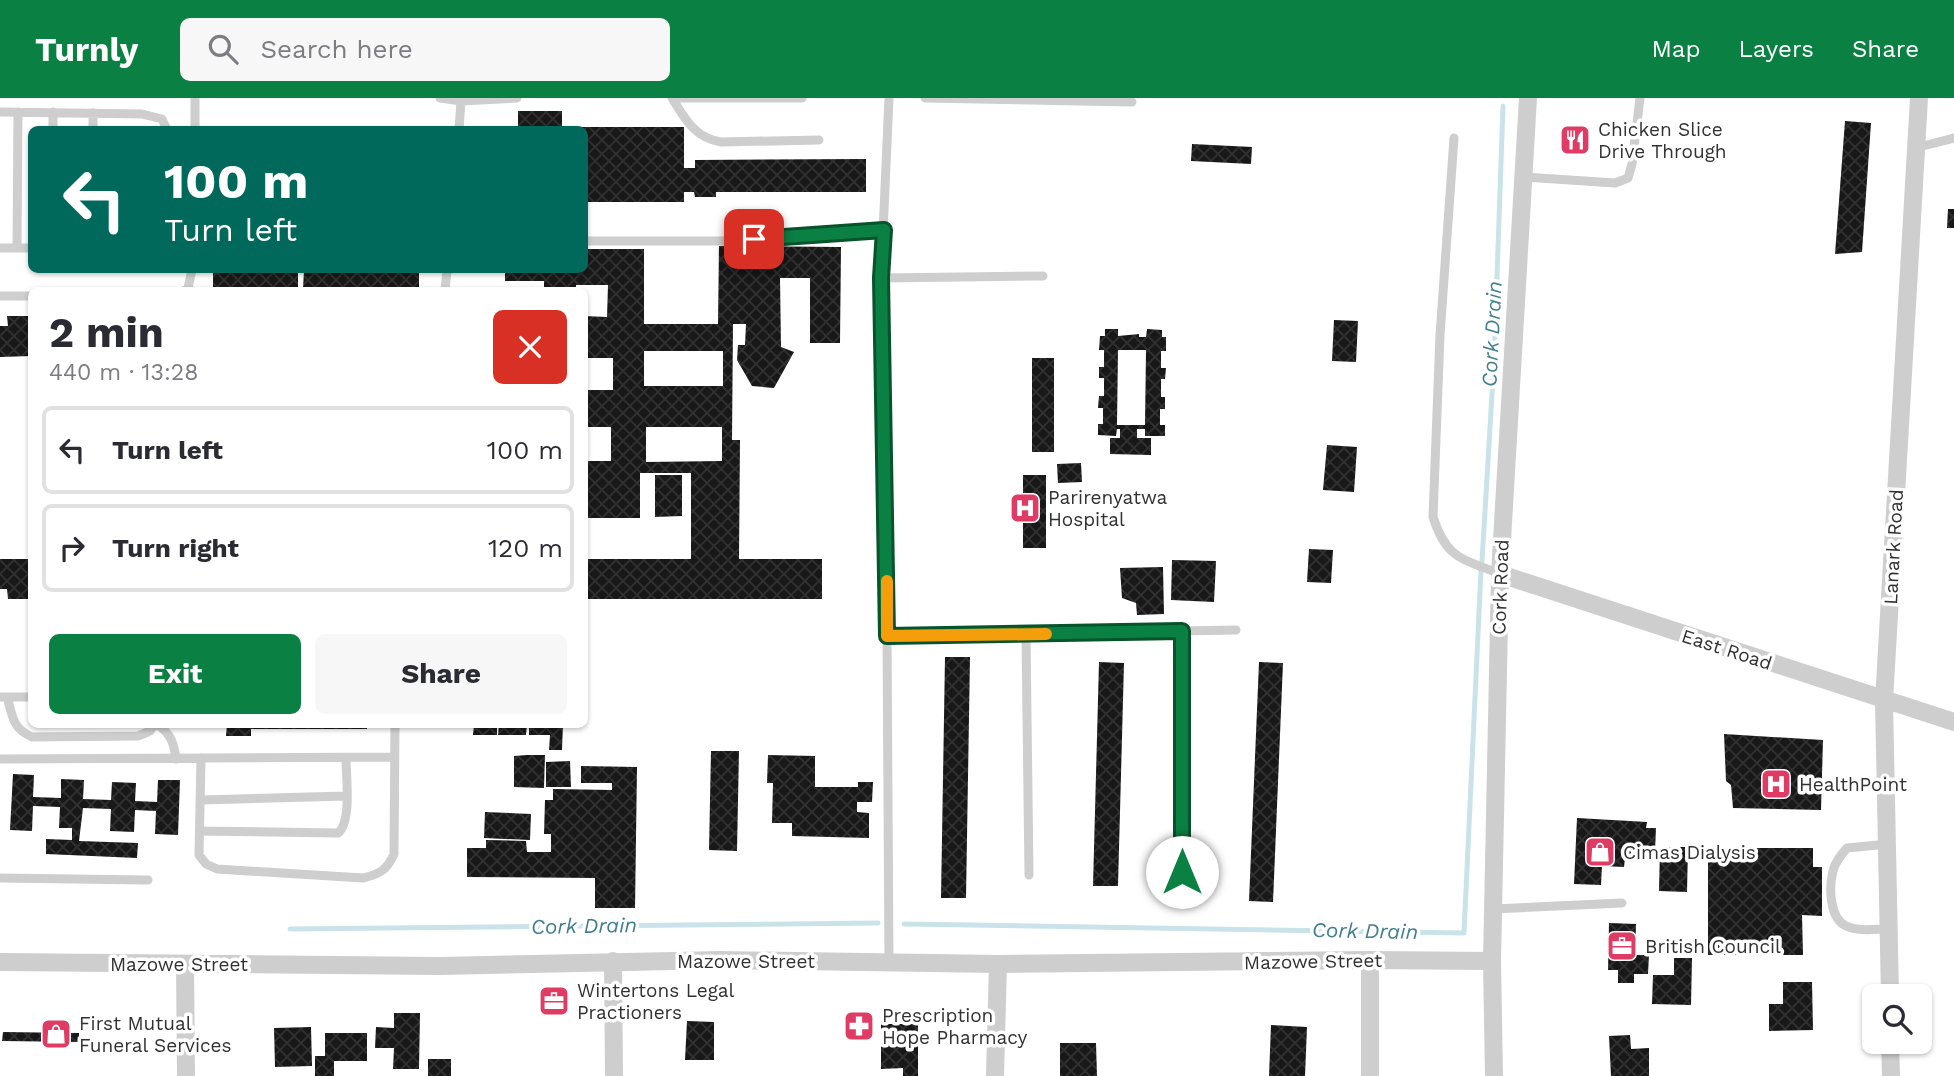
<!DOCTYPE html>
<meta charset="utf-8">
<style>
:root{--surface:#fff;--page:#f7f7f7;--text:#2b2b33;--muted:#7c7c81;--line:#e1e1e2;--accent:#0b8043}
body{margin:0;font-family:"Work Sans",sans-serif;background:var(--page);color:var(--text);height:100vh;display:flex;flex-direction:column;font-size:26px;white-space:nowrap}
*{box-sizing:border-box;margin:0}
p{font-size:23px;color:var(--muted)}
.icon{flex:none;width:38px;height:38px;fill:none;stroke:currentColor;stroke-width:2;stroke-linecap:round;stroke-linejoin:round}
.map{position:relative;flex:1;overflow:hidden}
.panel{position:absolute;left:28px;top:189px;width:560px;height:441px;display:flex;flex-direction:column;background:var(--surface);border-radius:10px;box-shadow:0 2px 5px #0004}
.panel>*{flex:none}
.guide{position:absolute;left:28px;top:28px;width:560px;height:147px;border-radius:10px;box-shadow:0 2px 5px #0004;background:#00695c;color:#fff;overflow:hidden}
.controls{position:absolute;left:1862px;top:886px;display:grid;gap:14px}
.controls a{display:grid;place-items:center;width:70px;height:70px;border-radius:10px;background:var(--surface);box-shadow:0 2px 5px #0004;font-size:35px}
.pin{position:absolute;display:grid;place-items:center;width:60px;height:60px;color:#fff;margin:-30px;border-radius:14px;box-shadow:0 4px 10px #0006}
.me{position:absolute;width:77px;margin:-38px;rotate:0deg;stroke-linejoin:round;filter:drop-shadow(0 0 5px #0008)}
.turn{display:flex;align-items:center;gap:24px;height:147px;padding:0 21px;font-size:32px}
.turn .icon{width:91px;height:91px;stroke-width:2.5}
.turn b{display:block;font-size:49px;line-height:60px}
.round{display:grid;place-items:center;flex:none;width:74px;height:74px;border-radius:10px;background:var(--page)}
.head{display:flex;align-items:center;justify-content:space-between;height:119px;padding:0 21px}
h1{font-size:42px;font-weight:700;line-height:52px}
.cta{display:flex;gap:14px;margin-top:auto;padding:14px 21px}
.cta a{flex:1;height:80px;border-radius:10px;background:var(--accent);color:#fff;font-size:28px;font-weight:700;line-height:80px;text-align:center}
.cta a+a{background:var(--page);color:var(--text)}
ul{padding:0;list-style:none}
li{display:flex;align-items:center;gap:21px;height:88px;margin:0 14px 10px;padding:0 7px;border:4px solid var(--line);border-radius:10px}
li div{flex:1}
li b{display:block;font-size:26px}
li em{font-style:normal}
header{display:flex;align-items:center;gap:42px;box-sizing:border-box;height:98px;padding:0 35px;background:var(--accent);color:#fff}
header strong{font-size:33px}
nav{display:flex;gap:38px;margin-inline-start:auto;font-size:24px}
.search{width:490px;height:63px;background:var(--page);display:flex;align-items:center;gap:18px;box-sizing:border-box;padding:0 24px;border-radius:10px;color:var(--muted);font-size:26px}
.map>svg:first-child{display:block}
.lines{fill:none;stroke-linecap:round;stroke-linejoin:round}
.stream{stroke:#cae3e9;stroke-width:5}
.building{fill:url(#building-cross-hatch);fill-rule:evenodd}
.service{stroke:#cecece;stroke-width:9}
.minor{stroke:#cecece;stroke-width:18}
.route-casing{stroke:#07532c;stroke-width:18}
.route{stroke:#0b8043;stroke-width:12}
.slow{stroke:#f59e0b;stroke-width:12}
.labels{text-anchor:middle;stroke-width:7;stroke-linejoin:round;paint-order:stroke}
.poi-label{font-size:19px;fill:#313131;stroke:#fff;text-anchor:start}
.street-label{font-size:19px;fill:#313131;stroke:#fff}
.water-label{font-size:21px;font-style:italic;fill:#417f90;stroke:#fff}
</style>
<header>
<strong>Turnly</strong>
<div class="search"><svg class="icon" aria-label="search" viewBox="0 0 24 24"><circle cx="10" cy="10" r="6"/><path d="M15 15l6 6"/></svg>Search here</div>
<nav><a>Map</a><a>Layers</a><a>Share</a></nav>
</header>
<div class="map">
<svg width="1954" height="978" viewBox="0 0 1954 978">
<defs>
<pattern id="building-cross-hatch" width="8" height="8" patternUnits="userSpaceOnUse" patternTransform="scale(1.75)"><rect width="8" height="8" fill="#181818"/><path d="M0 0l8 8M0 8l8-8" fill="none" stroke="#313131"/></pattern>
</defs>
<rect width="100%" height="100%" fill="#fff"/>
<g class="lines">
<path class="stream" d="M1482,463L1494,263L1503,8
M904,826L1464,835L1481,472
M290,831L878,825"/>
</g>
<path class="building" d="M518,13H562V29H684V70H695V62L866,61V94H716V99H695L694,94H684V104H584V32H518Z
M1845,23L1871,25L1862,154L1835,156Z
M1192,46L1252,49L1251,66L1191,63Z
M1948,111H1954V130H1947Z
M719,148L841,149L840,245H810V180H780L781,249L794,254L774,290L752,288L737,262L738,247H745L746,226H733L732,342H740L739,461H822V501H584V461H691V375H640V420H584L587,375H584V363H611V329H584V292H613V260H584V218L607,219L608,187H576V192H544V183H505V172H584V151H644V226H718ZM644,253H723V288H644ZM646,329H722V363L646,364Z
M213,172H298V192H213Z
M304,172H419V192L303,191Z
M7,218H32V258L0,259V228H8Z
M1334,222L1358,223L1356,264L1332,263Z
M1105,231H1118V238L1139,236V239H1146L1147,231L1162,232V239H1166V253H1161V270H1166L1165,281H1161V299H1165V311H1160V327H1165V338H1145V331H1137V340H1151V357L1110,356V340H1120V331H1117L1116,338L1098,337V326H1103V310H1098L1099,298H1104V280H1099V269H1104V252H1099L1100,238H1105ZM1118,252H1146L1145,327H1117Z
M1032,260H1054V354H1032Z
M1327,347L1357,349L1354,394L1323,392Z
M1081,365L1082,384L1058,385L1057,366Z
M655,377H682V418L655,419Z
M1023,377H1046V450H1023Z
M1309,451L1333,452L1331,485L1307,484Z
M0,461H32V501H8L7,491H0Z
M1172,462L1216,463L1214,504L1171,502Z
M1163,469L1164,516L1137,517L1136,505L1122,500L1120,470Z
M945,559H970L966,800H941Z
M1099,564L1124,565L1118,788H1093Z
M1259,564L1283,565L1273,804L1249,803Z
M227,626H367V631H251V638H226Z
M474,626H497V637H473Z
M499,626H527L526,637H498Z
M529,626H563L562,652H549L550,637H529Z
M1724,636L1823,642L1821,712L1733,710L1731,687L1726,683Z
M711,653H739L737,753L709,752Z
M527,657H545L544,690L514,689V658Z
M768,657L815,658V689H858V684H873L872,704H857V714L869,715V740L792,738V725H772L773,685H767Z
M570,663L571,689H546V664Z
M581,668L637,669L635,810H595V780L467,779V750H486V742L526,743L527,754H551V736H544L545,702H553V691L612,692V685H581Z
M13,676L34,677L33,699L61,700V681L84,682L83,701L111,702L112,684L136,685L135,703L157,704L158,682H180L178,737L155,736L156,713L135,712L134,734L110,733L111,711L83,710L79,743L138,745L137,760L46,756V741L72,742V730H59L60,709L33,708L32,733L10,732Z
M485,714L531,716L530,742L484,740Z
M1577,720L1647,724L1646,730H1656L1655,753H1646L1645,762L1625,760L1624,769L1602,768L1601,787L1574,786Z
M1660,749H1688L1687,794L1659,793Z
M1708,750H1813V769H1822V818L1802,817L1803,857H1708Z
M1609,825L1636,826L1635,857H1649L1648,876H1634V885H1618V872H1608Z
M1674,860H1692L1691,907L1652,906L1653,877H1674Z
M1783,884H1812L1813,932L1769,933V906H1783Z
M394,915H420L419,971H393L394,950H375L376,929L394,930Z
M687,923L714,924V962H685Z
M881,926H918V978H903V970L881,971Z
M1271,927L1307,929L1305,978H1269Z
M311,929L312,968L275,969L274,930Z
M3,934L79,935V944L2,943Z
M325,935H367V963H334V978H315V958H325Z
M1630,937L1631,951L1649,950V978H1611L1609,938Z
M1060,945H1096L1097,978H1060Z
M428,961H451V978H428Z"/>
<g class="lines">
<path class="service" d="M195,0V32
M440,0L461,3L517,0
M672,0C685,21 695,40 721,44L819,42
M672,0H802
M925,0L1132,4
M0,14L142,16L162,21L167,32
M53,14V32
M93,15V32
M459,32L461,3
M1454,40L1440,237L1433,419C1447,462 1462,460 1500,476
M1915,50L1954,40
M1524,79L1615,85L1628,80L1632,66L1640,0
M584,143H727L884,132
M0,150H32
M17,150L18,14
M881,180L1043,178
M185,192L188,190L192,172
M445,192L447,172
M0,198H32
M1026,537L1029,777
M887,538L1236,532
M0,599H32
M7,599C13,619 12,630 32,639L138,638L150,633L155,626
M157,626C171,636 174,645 176,661
M201,660L199,757L206,766L217,771L363,780C380,776 387,772 394,756L395,626
M0,661L394,659
M201,702L346,698
M200,733L338,735C352,724 346,678 346,660
M1888,746L1847,750C1841,757 1835,764 1833,773C1829,789 1829,820 1846,828C1859,834 1875,831 1889,831
M1182,774L1183,533
M0,780L148,782
M1493,811L1622,805
M889,865L887,538L881,180L889,0"/>
<path class="minor" d="M1500,476L1954,624
M613,863L614,978
M0,864L440,868L720,862L998,866L1370,862L1492,863
M185,866L186,978
M1890,898L1884,603L1919,0
M1890,943L1891,978
M995,978L998,866
M1370,978V862
M1494,978L1492,863L1500,476L1528,0"/>
</g>
<g class="lines">
<g class="route-casing">
<path id="route" d="M754,141L884,132L881,180L887,538L1182,533V774"/>
</g>
<use href="#route" class="route"/>
<path class="slow" d="M887,483V538L1046,536"/>
</g>
<defs>
<g id="restaurant-square" transform="scale(1.575)"><rect x="-9" y="-9" width="18" height="18" rx="4" fill="#de3c64" stroke="#fff"/><path d="M-5-6h1v4h1v-4h1v4h1v-4h1v5L-1.5 .5V6h-2V.5L-5-1ZM5-6V6H3V1.5H1.5Q1.5-4 5-6Z" fill="#fff"/></g>
<g id="hospital-square" transform="scale(1.575)"><rect x="-9" y="-9" width="18" height="18" rx="4" fill="#de3c64" stroke="#fff"/><path d="M-5-5h3v3.5h4V-5h3V5h-3V1.5h-4V5h-3Z" fill="#fff"/></g>
<g id="shop-square" transform="scale(1.575)"><rect x="-9" y="-9" width="18" height="18" rx="4" fill="#de3c64" stroke="#fff"/><path d="M-5-2.5h2.3a2.7 3.5 0 0 1 5.4 0H5L5.5 6h-11ZM-1.5-2.5h3a1.5 2.3 0 0 0-3 0Z" fill="#fff"/></g>
<g id="office-square" transform="scale(1.575)"><rect x="-9" y="-9" width="18" height="18" rx="4" fill="#de3c64" stroke="#fff"/><path d="M-6-3h4V-5.5h4V-3h4V5H-6ZM-1-4.5V-3h2v-1.5ZM-6 0V1H6V0Z" fill="#fff"/></g>
<g id="pharmacy-square" transform="scale(1.575)"><rect x="-9" y="-9" width="18" height="18" rx="4" fill="#de3c64" stroke="#fff"/><path d="M-2-6h4v4h4v4h-4v4h-4v-4h-4v-4h4Z" fill="#fff"/></g>
</defs>
<g fill-rule="evenodd">
<use href="#restaurant-square" x="1575" y="42"/>
<use href="#hospital-square" x="1025" y="410"/>
<use href="#hospital-square" x="1776" y="686"/>
<use href="#shop-square" x="1600" y="754"/>
<use href="#office-square" x="1622" y="848"/>
<use href="#office-square" x="554" y="903"/>
<use href="#pharmacy-square" x="859" y="928"/>
<use href="#shop-square" x="56" y="936"/>
</g>
<g class="labels">
<g class="poi-label">
<text x="1598" y="38">Chicken Slice<tspan x="1598" dy="22">Drive Through</tspan></text>
<text x="1048" y="406">Parirenyatwa<tspan x="1048" dy="22">Hospital</tspan></text>
<text x="1799" y="693">HealthPoint</text>
<text x="1623" y="761">Cimas Dialysis</text>
<text x="1645" y="855">British Council</text>
<text x="577" y="899">Wintertons Legal<tspan x="577" dy="22">Practioners</tspan></text>
<text x="882" y="924">Prescription<tspan x="882" dy="22">Hope Pharmacy</tspan></text>
<text x="79" y="932">First Mutual<tspan x="79" dy="22">Funeral Services</tspan></text>
</g>
<g class="street-label">
<text transform="translate(1893 449) rotate(-87)" y="7">Lanark Road</text>
<text transform="translate(1500 489) rotate(-88)" y="7">Cork Road</text>
<text transform="translate(1727 551) rotate(18)" y="7">East Road</text>
<text x="746" y="870">Mazowe Street</text>
<text transform="translate(1313 863) rotate(-1)" y="7">Mazowe Street</text>
<text x="179" y="873">Mazowe Street</text>
</g>
<g class="water-label">
<text transform="translate(1492 236) rotate(-87)" y="7">Cork Drain</text>
<text transform="translate(584 828) rotate(-1)" y="7">Cork Drain</text>
<text transform="translate(1365 833) rotate(1)" y="7">Cork Drain</text>
</g>
</g>
</svg>
<div class="controls">
<a><svg class="icon" aria-label="search" viewBox="0 0 24 24"><circle cx="10" cy="10" r="6"/><path d="M15 15l6 6"/></svg></a>
</div>
<div class="pin" style="left:754px;top:141px;background:#d93025"><svg class="icon" aria-label="arrive" viewBox="0 0 24 24"><path d="M6 21V4h12l-3 4 3 4H6"/></svg></div>
<svg class="me" style="left:1182px;top:774px" viewBox="-20 -20 40 40"><circle r="19" fill="#fff"/><path d="M0-13L10 11 0 6-10 11z" fill="#0b8043"/></svg>
<div class="guide">
<div class="turn"><svg class="icon" aria-label="left" viewBox="0 0 24 24"><path d="M17 20v-9H6M10 6l-5 5 5 5"/></svg><div><b>100 m</b>Turn left</div></div>
</div>
<section class="panel">
<div class="head"><div><h1>2 min</h1><p>440 m · 13:28</p></div><a class="round" style="background:#d93025;color:#fff"><svg class="icon" aria-label="close" viewBox="0 0 24 24"><path d="M6 6l12 12M18 6L6 18"/></svg></a></div>
<ul>
<li><svg class="icon" aria-label="left" viewBox="0 0 24 24"><path d="M17 20v-9H6M10 6l-5 5 5 5"/></svg><div><b>Turn left</b></div><em>100 m</em></li>
<li><svg class="icon" aria-label="right" viewBox="0 0 24 24"><path d="M7 20v-9h11M14 6l5 5-5 5"/></svg><div><b>Turn right</b></div><em>120 m</em></li>
</ul>
<div class="cta"><a>Exit</a><a>Share</a></div>
</section>
</div>
